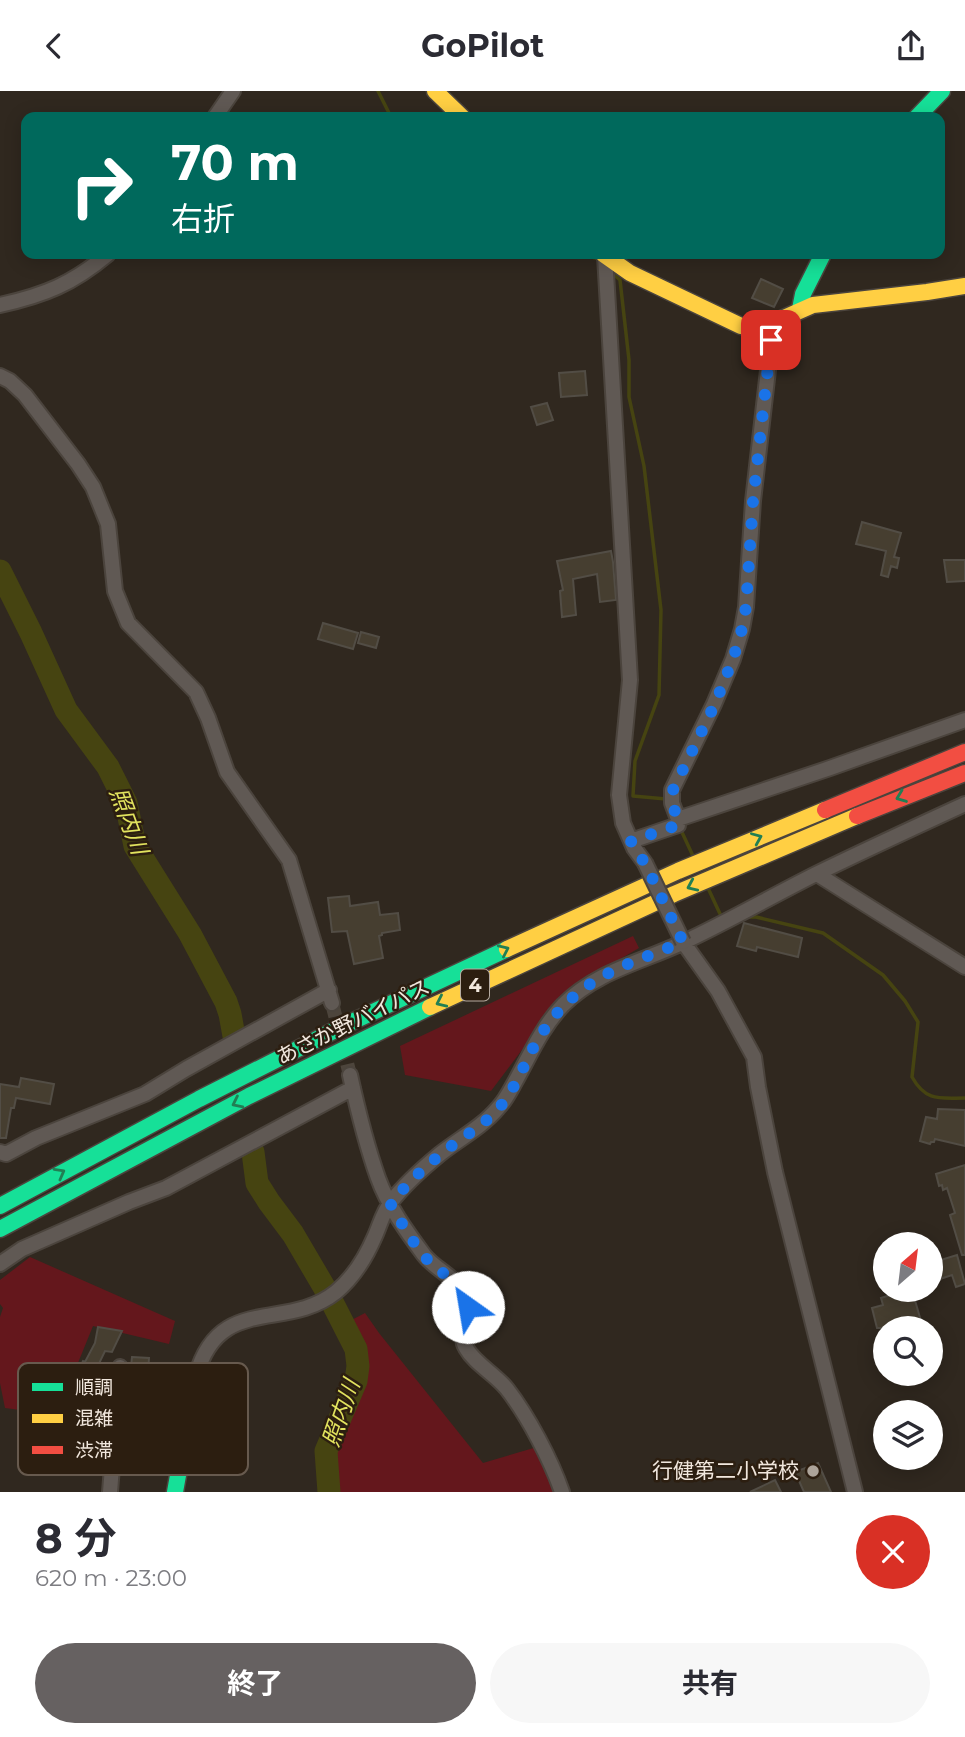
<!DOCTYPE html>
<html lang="ja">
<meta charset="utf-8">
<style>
:root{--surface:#fff;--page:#f7f7f7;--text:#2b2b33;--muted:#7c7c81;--accent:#666161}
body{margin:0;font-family:Montserrat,"Noto Sans JP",sans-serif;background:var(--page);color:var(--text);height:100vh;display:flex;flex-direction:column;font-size:26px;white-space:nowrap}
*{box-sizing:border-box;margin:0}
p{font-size:23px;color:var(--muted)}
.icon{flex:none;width:38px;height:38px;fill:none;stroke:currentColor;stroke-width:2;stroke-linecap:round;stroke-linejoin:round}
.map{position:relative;height:1401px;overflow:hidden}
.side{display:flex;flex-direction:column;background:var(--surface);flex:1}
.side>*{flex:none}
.hud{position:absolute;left:21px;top:21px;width:924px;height:147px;border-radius:14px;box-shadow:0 4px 18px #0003;background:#00695c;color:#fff;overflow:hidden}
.needle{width:46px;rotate:28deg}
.buttons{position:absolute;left:873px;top:1141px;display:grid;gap:14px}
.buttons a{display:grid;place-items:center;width:70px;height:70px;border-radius:50%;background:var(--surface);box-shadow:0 4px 18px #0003;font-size:35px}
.pin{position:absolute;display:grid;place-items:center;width:60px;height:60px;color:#fff;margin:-30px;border-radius:14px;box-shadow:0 4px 10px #0006}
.me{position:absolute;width:77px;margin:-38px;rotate:328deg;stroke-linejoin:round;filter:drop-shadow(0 0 5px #0008)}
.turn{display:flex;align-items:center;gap:24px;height:147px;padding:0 35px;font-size:32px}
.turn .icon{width:91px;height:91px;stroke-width:2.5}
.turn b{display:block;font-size:49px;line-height:60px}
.round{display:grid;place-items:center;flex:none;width:74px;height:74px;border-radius:37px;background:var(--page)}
.head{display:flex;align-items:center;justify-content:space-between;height:119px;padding:0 35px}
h1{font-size:42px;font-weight:700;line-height:52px}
.primary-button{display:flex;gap:14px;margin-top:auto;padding:14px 35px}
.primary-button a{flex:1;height:80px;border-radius:42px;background:var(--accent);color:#fff;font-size:28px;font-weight:700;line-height:80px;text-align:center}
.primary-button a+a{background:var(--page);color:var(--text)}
header{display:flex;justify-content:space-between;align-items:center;height:91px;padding:0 35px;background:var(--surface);font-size:32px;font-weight:700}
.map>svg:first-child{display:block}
.green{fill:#64171c}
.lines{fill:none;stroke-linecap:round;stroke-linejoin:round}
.stream{stroke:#464411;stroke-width:3.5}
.river{stroke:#464411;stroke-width:23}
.building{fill:#463e30;stroke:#524d45;stroke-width:2}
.street-tunnel{stroke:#4d453c;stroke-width:14;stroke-dasharray:14 7;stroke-linecap:butt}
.street-casing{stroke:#4b443d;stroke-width:18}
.fast-casing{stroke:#4b443d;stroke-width:19}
.slow-casing{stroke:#4b443d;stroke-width:19}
.jam-casing{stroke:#4b443d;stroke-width:19}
.street{stroke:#605954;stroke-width:14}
.fast{stroke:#16e098;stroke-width:16}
.slow{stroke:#ffcf43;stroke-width:16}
.jam{stroke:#f24e42;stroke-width:16}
.street-bridge-casing{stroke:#4b443d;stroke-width:18;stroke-linecap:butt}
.street-bridge{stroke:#605954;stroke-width:14}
.oneway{stroke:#217f54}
.route{stroke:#1a73e8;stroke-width:12;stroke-dasharray:0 21.6}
.poi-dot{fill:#ada49a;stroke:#2c1e10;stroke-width:2.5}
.labels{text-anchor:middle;stroke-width:5;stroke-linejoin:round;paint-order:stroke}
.shield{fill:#2c1e10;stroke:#b6aba0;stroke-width:2}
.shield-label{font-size:19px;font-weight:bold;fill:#f1e7dd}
.street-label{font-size:21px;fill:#f1e7dd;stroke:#2c1e10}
.poi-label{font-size:21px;fill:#f1e7dd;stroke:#2c1e10;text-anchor:end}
.water-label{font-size:23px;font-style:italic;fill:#e2e35e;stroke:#2c1e10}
.key{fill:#2c1e10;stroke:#675a4e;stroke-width:2}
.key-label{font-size:19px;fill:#f1e7dd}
</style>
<header><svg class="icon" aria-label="back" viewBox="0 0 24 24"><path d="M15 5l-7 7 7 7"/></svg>GoPilot<svg class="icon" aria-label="share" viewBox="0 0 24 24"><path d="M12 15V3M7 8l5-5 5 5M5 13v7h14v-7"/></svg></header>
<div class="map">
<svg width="965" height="1401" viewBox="0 0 965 1401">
<rect width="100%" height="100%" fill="#30281f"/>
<path class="green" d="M633,845L639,857L567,899L491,1000L405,984L400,955Z
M30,1166L175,1230L169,1253L93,1235L69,1294L67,1329L77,1340L63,1349L35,1321L5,1317L0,1292V1226L3,1217L0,1213V1189Z
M365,1222L379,1242L483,1372L537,1356L556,1401H339L331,1359L354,1279L344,1233Z"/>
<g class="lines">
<path class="stream" d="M378,0L391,26
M584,163L595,167
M611,181L620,189L629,269V306L644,375L661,519L659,604L635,670L633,705L666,708
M680,737L693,765
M708,797L721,825H725
M747,826H756L823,842L883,884L905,910L918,931L912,986C926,1011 940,1007 965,1007"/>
<path class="river" d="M0,480L31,542L66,619L108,676L126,712L135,755L190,843L226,911L230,923L234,945
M253,1061L257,1092L269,1111L293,1143L327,1201L356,1258L358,1275L356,1290L326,1360L329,1401"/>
</g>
<path class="building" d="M761,188L783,198L774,216L752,207Z
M585,280L587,304L561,306L559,282Z
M547,312L553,329L537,334L531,316Z
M862,431L901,442L894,466L899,467L897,477L891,475L888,486L881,484L886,460L856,453Z
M611,460L613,471L616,509L600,511L597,483L573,488L576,524L562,526L560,500L563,499L557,470Z
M944,469H965V490L947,491Z
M323,532L358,542L353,558L318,548Z
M361,541L379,546L376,557L358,552Z
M349,805L350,815L378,811L380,824L398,822L400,839L382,842V844L379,845L383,867L354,873L347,840L332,841L328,807Z
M744,832L802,847L798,866L757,856L756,860L737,855Z
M21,987L54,993L50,1013L16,1007L14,1017H11L6,1047H0V993L19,996Z
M938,1018L965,1019V1055L935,1048L934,1051H931L930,1053L920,1050L926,1026L937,1028Z
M965,1074V1164H962L950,1124L955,1122L947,1097L943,1099L942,1094L939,1095L936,1083Z
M957,1164L965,1193L956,1196L952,1184L931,1191V1172Z
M896,1199H912L923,1237H877L872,1217L883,1214L881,1207L897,1202Z
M98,1236L122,1240L112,1261L105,1260L93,1285L91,1284L73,1331L66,1329L74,1298L70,1296L83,1270L85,1271L95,1252Z
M132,1266L149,1267L147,1297L151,1298L150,1302L179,1308L175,1329L159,1326L154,1350L124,1344Z
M818,1372L831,1401H804L795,1381Z
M775,1389L781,1401H750Z"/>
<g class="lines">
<path class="street-tunnel" d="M332,912L350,984"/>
<g class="street-casing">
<path id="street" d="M215,26L233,0
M605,165L630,589L619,704L623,732L634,757L645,772
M0,214C45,204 72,193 108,163
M0,285L10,290L25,304L78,373L93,396L108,433L115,500L128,532L196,601L208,627L227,681L289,769L332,912
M678,728L672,712V699L714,613L733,568L742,538L746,516L753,410L771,253L769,233
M631,750L678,734V728L830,677L965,629
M817,783L965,876
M683,851L718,900L754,966L758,996L775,1081L855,1401
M350,984C357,1016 367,1056 378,1087C388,1115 407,1141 424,1164C435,1178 454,1185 463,1201C467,1208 469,1218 468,1226C467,1237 459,1246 466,1257C475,1273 495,1283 507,1298C528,1325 551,1369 562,1401
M0,1061L6,1063L36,1047L145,1003L186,978L329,899
M0,1173L22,1158L129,1111L166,1097L353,997
M196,1285C219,1202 286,1241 336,1201C354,1186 366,1166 375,1145C380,1134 383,1121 391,1111C404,1094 423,1077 440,1063C459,1048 482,1036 498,1017C505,1010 510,1000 515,991C530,964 542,936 563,914C597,880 642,871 684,851C729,830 772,805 816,783C865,759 915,736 965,713
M110,1401L120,1276"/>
</g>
<g class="fast-casing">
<path id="fast" d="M917,26L942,0
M800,218L803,203L823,163
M0,1115L199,1008L339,937L507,858
M0,1138L249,1005L430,916
M175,1401L196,1285"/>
</g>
<g class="slow-casing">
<path id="slow" d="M435,0L462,26
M603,163L630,182L741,235L750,236L768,234L813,214L927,201L965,195
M507,858L678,780L825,719
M430,916L674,803L857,725"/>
</g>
<g class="jam-casing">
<path id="jam" d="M825,719L965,661
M857,725L965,682"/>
</g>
<use href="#street" class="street"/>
<use href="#fast" class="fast"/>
<use href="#slow" class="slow"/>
<use href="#jam" class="jam"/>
<g class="street-bridge-casing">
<path id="street-bridge" d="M645,772L683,851"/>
</g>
<use href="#street-bridge" class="street-bridge"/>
</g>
<defs><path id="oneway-chevron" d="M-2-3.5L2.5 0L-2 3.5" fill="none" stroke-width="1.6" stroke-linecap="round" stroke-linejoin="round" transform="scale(1.75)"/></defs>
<g class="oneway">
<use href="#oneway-chevron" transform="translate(901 706) rotate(159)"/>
<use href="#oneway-chevron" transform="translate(757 747) rotate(-23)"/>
<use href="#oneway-chevron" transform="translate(692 795) rotate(156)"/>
<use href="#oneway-chevron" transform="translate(504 859) rotate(-25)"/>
<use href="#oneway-chevron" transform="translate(441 911) rotate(155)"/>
<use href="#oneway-chevron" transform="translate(237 1012) rotate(154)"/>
<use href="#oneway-chevron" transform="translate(60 1082) rotate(-29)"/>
</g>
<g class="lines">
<path class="route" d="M468,1216C461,1188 443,1186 426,1167C412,1151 401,1131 390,1112C406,1095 422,1078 440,1064C459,1048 482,1036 499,1017C518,995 526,966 542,942C579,886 624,875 683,851L645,772L634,757L631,750L678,734C677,720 670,716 673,699L715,613L733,568L742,538L746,516L753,410L771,249"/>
</g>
<circle class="poi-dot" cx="813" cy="1380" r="7"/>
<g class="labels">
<rect class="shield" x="461" y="878.5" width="28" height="31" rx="5"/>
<g class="shield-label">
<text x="475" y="901">4</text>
</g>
<g class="street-label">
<text transform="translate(353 931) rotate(-26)" y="7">あさか野バイパス</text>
</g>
<g class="poi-label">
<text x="799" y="1387">行健第二小学校</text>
</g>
<g class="water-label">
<text transform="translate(129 730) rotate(70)" y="8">照内川</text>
<text transform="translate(341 1322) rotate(-71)" y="8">照内川</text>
</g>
</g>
<rect x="18" y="1272" width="230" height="112" rx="10" class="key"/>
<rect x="32" y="1292" width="31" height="8" fill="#16e098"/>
<rect x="32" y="1323" width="31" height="9" fill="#ffcf43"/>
<rect x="32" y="1355" width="31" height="8" fill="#f24e42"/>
<g class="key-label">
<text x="75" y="1303">順調</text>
<text x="75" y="1334">混雑</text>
<text x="75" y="1366">渋滞</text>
</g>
</svg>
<div class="buttons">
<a><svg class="needle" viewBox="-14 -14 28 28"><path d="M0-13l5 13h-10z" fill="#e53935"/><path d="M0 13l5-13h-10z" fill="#7c7c81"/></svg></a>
<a><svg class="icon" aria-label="search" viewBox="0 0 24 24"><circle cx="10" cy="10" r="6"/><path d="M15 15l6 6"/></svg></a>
<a><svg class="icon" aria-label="layers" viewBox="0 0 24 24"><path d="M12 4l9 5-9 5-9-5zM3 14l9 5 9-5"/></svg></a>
</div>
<div class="pin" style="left:771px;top:249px;background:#d93025"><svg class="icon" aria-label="arrive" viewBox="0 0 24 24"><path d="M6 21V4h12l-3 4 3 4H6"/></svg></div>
<svg class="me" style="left:468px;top:1216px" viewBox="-20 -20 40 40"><circle r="19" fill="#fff"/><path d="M0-13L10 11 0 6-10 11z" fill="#1a73e8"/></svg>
<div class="hud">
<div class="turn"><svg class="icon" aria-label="right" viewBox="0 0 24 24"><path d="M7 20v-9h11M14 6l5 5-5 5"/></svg><div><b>70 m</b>右折</div></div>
</div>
</div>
<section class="side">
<div class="head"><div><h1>8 分</h1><p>620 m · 23:00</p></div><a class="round" style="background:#d93025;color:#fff"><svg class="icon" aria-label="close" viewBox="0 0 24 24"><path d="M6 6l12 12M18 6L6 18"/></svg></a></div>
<div class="primary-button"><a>終了</a><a>共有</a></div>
</section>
